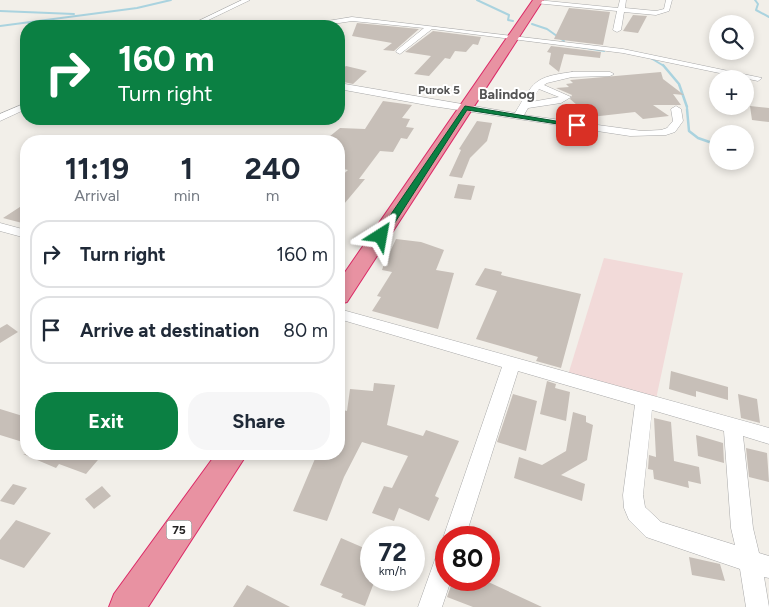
<!DOCTYPE html>
<meta charset="utf-8">
<style>
:root{--surface:#fff;--page:#f6f6f7;--text:#1f2937;--muted:#747a83;--line:#e0e1e3;--accent:#0b8043}
body{margin:0;font-family:Figtree,sans-serif;background:var(--page);color:var(--text);height:100vh;display:flex;flex-direction:column;font-size:19px;white-space:nowrap}
*{box-sizing:border-box;margin:0}
p{font-size:16px;color:var(--muted)}
.icon{flex:none;width:28px;height:28px;fill:none;stroke:currentColor;stroke-width:2;stroke-linecap:round;stroke-linejoin:round}
.map{position:relative;flex:1;overflow:hidden}
.side{position:absolute;left:20px;top:135px;width:325px;height:325px;display:flex;flex-direction:column;background:var(--surface);border-radius:20px;box-shadow:0 2px 8px #0003}
.side>*{flex:none}
.banner{position:absolute;left:20px;top:20px;width:325px;height:105px;border-radius:20px;box-shadow:0 2px 8px #0003;background:#0b8043;color:#fff;overflow:hidden}
.fabs{position:absolute;left:709px;top:15px;display:grid;gap:10px}
.fabs a{display:grid;place-items:center;width:45px;height:45px;border-radius:50%;background:var(--surface);box-shadow:0 2px 8px #0003;font-size:25px}
.speed{position:absolute;left:360px;top:526px;display:flex;gap:10px;font-size:25px;font-weight:700;text-align:center}
.speed>*{display:grid;place-content:center;width:65px;height:65px;border-radius:50%;background:var(--surface);box-shadow:0 2px 8px #0003;line-height:1}
.speed small{font-size:12px;font-weight:400}
.speed .limit{border:8px solid #d22;background:#fff;color:#111}
.pin{position:absolute;display:grid;place-items:center;width:42px;height:42px;color:#fff;margin:-21px;border-radius:10px;box-shadow:0 2px 8px #0006}
.me{position:absolute;width:55px;margin:-28px;rotate:34deg;stroke-linejoin:round;filter:drop-shadow(0 0 4px #0008)}
.turn{display:flex;align-items:center;gap:18px;height:105px;padding:0 15px;font-size:22px}
.turn .icon{width:65px;height:65px;stroke-width:2.5}
.turn b{display:block;font-size:35px;line-height:42px}
.eta{display:flex;justify-content:space-evenly;align-items:center;height:85px;text-align:center}
.eta b{font-size:30px;font-weight:700;line-height:35px}
.action{display:flex;gap:10px;margin-top:auto;padding:10px 15px}
.action a{flex:1;height:58px;border-radius:20px;background:var(--accent);color:#fff;font-size:20px;font-weight:700;line-height:58px;text-align:center}
.action a+a{background:var(--page);color:var(--text)}
ul{padding:0;list-style:none}
li{display:flex;align-items:center;gap:15px;height:68px;margin:0 10px 8px;padding:0 5px;border:2px solid var(--line);border-radius:20px}
li div{flex:1}
li b{display:block;font-size:19px}
li em{font-style:normal}
.map>svg:first-child{display:block}
.commercial{fill:#f2dad9}
.lines{fill:none;stroke-linecap:round;stroke-linejoin:round}
.stream-far1{stroke:#aad3df;stroke-width:2}
.stream{stroke:#aad3df;stroke-width:2.5}
.building{fill:#c7bfb8}
.minor-casing{stroke:#a9a9a9;stroke-width:1}
.highway-casing{stroke:#dc2a67;stroke-width:2}
.minor{fill:#fff;fill-rule:evenodd}
.highway{fill:#e892a2;fill-rule:evenodd}
.route{fill:#0b8043;stroke:#07532c}
.labels{text-anchor:middle;stroke-width:4;stroke-linejoin:round;paint-order:stroke}
.far-neighbourhood-label{font-size:12px;font-weight:bold;fill:#555;stroke:#fff}
.shield{fill:#fff;stroke:#646464;stroke-width:1}
.shield-label{font-size:12px;font-weight:bold;fill:#222}
.far-quarter-label{font-size:14px;font-weight:bold;fill:#555;stroke:#fff}
</style>
<div class="map">
<svg width="769" height="607" viewBox="0 0 769 607">
<rect width="100%" height="100%" fill="#f2efe9"/>
<path class="commercial" d="M604,258L683,273L656,399L568,375Z"/>
<g class="lines">
<path class="stream-far1" d="M477,0L509,15L508,20L513,21
M755,0L758,4L756,10L769,17
M0,11L74,14
M532,24L547,29L564,41
M0,26L137,8L171,0
M575,46L604,51
M649,57L664,66"/>
<path class="stream" d="M663,65L679,84L687,107
M687,109L689,131L698,138L718,145"/>
</g>
<path class="building" d="M569,8L610,12L603,45L554,39Z
M633,15L647,16L638,33L623,31Z
M357,23L419,29L394,51L383,50L392,43L352,36Z
M433,31L481,37L478,45L473,44L466,52L455,51L450,59L445,58L429,76L414,74L431,56L405,52Z
M551,46L601,52L600,58L564,54L559,72L549,64L551,53L547,52Z
M346,66L367,71L353,84L339,81V71Z
M661,72L663,79L684,95L673,94L681,105H653L669,116L643,119L635,112L591,117L570,99L572,95L556,88L569,87L566,84L573,83L570,80Z
M383,101L412,105L402,118L410,119L406,127L414,128L407,139L401,138L393,152L380,151L359,179H365L339,210V178L348,170L339,168V141H324L340,128L365,129Z
M750,106L769,108V122L752,120Z
M477,121L492,123L487,141L470,158L462,178L449,176L461,150L459,149Z
M458,184L475,186L471,200L454,198Z
M26,203V224L3,218Z
M396,239L421,242L444,250L436,270L454,273L438,329L372,311L381,297L377,296L392,272L382,270L383,267Z
M485,268L502,272L501,275L581,294L561,368L536,361L538,357L476,339L497,291L475,285Z
M7,324L18,332L0,343V328Z
M671,371L728,387V400L696,391V397L669,389Z
M547,381L556,384L555,388L570,392L566,421L540,414Z
M374,383L395,385L387,425L423,436L426,430L459,441L435,496L439,498L429,521L399,508L394,521L372,513L384,486L392,488L408,456L362,442L344,477L327,521L293,511L317,454H339V409L347,411L350,389L373,391Z
M513,394L537,401L526,451L497,442Z
M738,394L757,399L760,423L741,418Z
M0,409L26,417V443L0,435Z
M573,412L586,416V422L593,425L587,460L561,475L585,484L582,501L514,478L519,457L542,465L566,451Z
M654,418L671,422L674,461L699,467L701,484L688,481L689,488L654,479L653,470L648,469L649,455L656,457Z
M696,435L723,443L724,463L698,456Z
M746,448L767,453L769,482L749,477Z
M23,454H103L86,474L59,464L56,468Z
M13,484L27,488L14,505L0,501Z
M102,486L111,496L94,509L85,499Z
M16,520L51,533L24,568L0,559V540Z
M341,538L371,551V580H375L365,606L341,597L343,594L320,585Z
M689,557L720,564L725,581L692,575Z
M453,580H484L542,607H473L447,597Z
M247,585L290,607H233Z"/>
<g class="lines">
<g class="minor-casing">
<path id="minor" d="M242,0H250L196,26H188Z
M537,0L618,8L620,0H626L625,8L656,11L664,9L666,0H672L669,11L656,15L624,12L621,30L617,32L613,30L617,11L535,3Z
M352,17L623,49L762,78L758,81L623,53L432,29L400,54L396,52L397,50L424,28L352,21L320,26H280L277,24L280,22L315,23Z
M572,72H610L614,74L610,76L572,77L547,83L544,85L571,97L561,103L528,108L524,115L642,131L661,130L667,128L673,121L671,109L676,106L681,109L683,121L675,132L666,135L630,136L432,106L339,89V83L515,113C534,82 533,77 572,72ZM539,89L559,97L531,102Z
M26,103V109L0,121V114Z
M0,223L26,230V238L0,231Z
M339,309L769,428V444L743,436L753,528L759,553L769,556V578L764,577L769,607H746L740,569L646,537L629,520L624,508L623,495L635,405L518,371L465,538H446V545L443,538L502,367L339,319ZM652,410L724,431L731,528L735,545L661,522L645,507L643,495Z
M446,548V580H451L442,607H418L438,551Z"/>
</g>
<g class="highway-casing">
<path id="highway" d="M533,0H543L347,302L339,304V281Z
M216,454H247L148,607H109L114,594Z"/>
</g>
<use href="#minor" class="minor"/>
<use href="#highway" class="highway"/>
</g>
<path class="route" d="M465,106L580,125L577,127L467,110L385,238H378L376,236Z"/>
<g class="labels">
<g class="far-neighbourhood-label">
<text x="439" y="94">Purok 5</text>
</g>
<rect class="shield" x="166.5" y="520.5" width="25" height="19" rx="4"/>
<g class="shield-label">
<text x="179" y="534">75</text>
</g>
<g class="far-quarter-label">
<text x="507" y="99">Balindog</text>
</g>
</g>
</svg>
<div class="fabs">
<a><svg class="icon" aria-label="search" viewBox="0 0 24 24"><circle cx="10" cy="10" r="6"/><path d="M15 15l6 6"/></svg></a>
<a>+</a>
<a>−</a>
</div>
<div class="speed"><div>72<small>km/h</small></div><div class="limit">80</div></div>
<div class="pin" style="left:577px;top:125px;background:#d93025"><svg class="icon" aria-label="arrive" viewBox="0 0 24 24"><path d="M6 21V4h12l-3 4 3 4H6"/></svg></div>
<svg class="me" style="left:381px;top:236px" viewBox="-20 -20 40 40"><path d="M0-17L14 15 0 8-14 15z" fill="#0b8043" stroke="#fff" stroke-width="4"/></svg>
<div class="banner">
<div class="turn"><svg class="icon" aria-label="right" viewBox="0 0 24 24"><path d="M7 20v-9h11M14 6l5 5-5 5"/></svg><div><b>160 m</b>Turn right</div></div>
</div>
<section class="side">
<div class="eta">
<div><b>11:19</b><p>Arrival</p></div>
<div><b>1</b><p>min</p></div>
<div><b>240</b><p>m</p></div>
</div>
<ul>
<li><svg class="icon" aria-label="right" viewBox="0 0 24 24"><path d="M7 20v-9h11M14 6l5 5-5 5"/></svg><div><b>Turn right</b></div><em>160 m</em></li>
<li><svg class="icon" aria-label="arrive" viewBox="0 0 24 24"><path d="M6 21V4h12l-3 4 3 4H6"/></svg><div><b>Arrive at destination</b></div><em>80 m</em></li>
</ul>
<div class="action"><a>Exit</a><a>Share</a></div>
</section>
</div>
